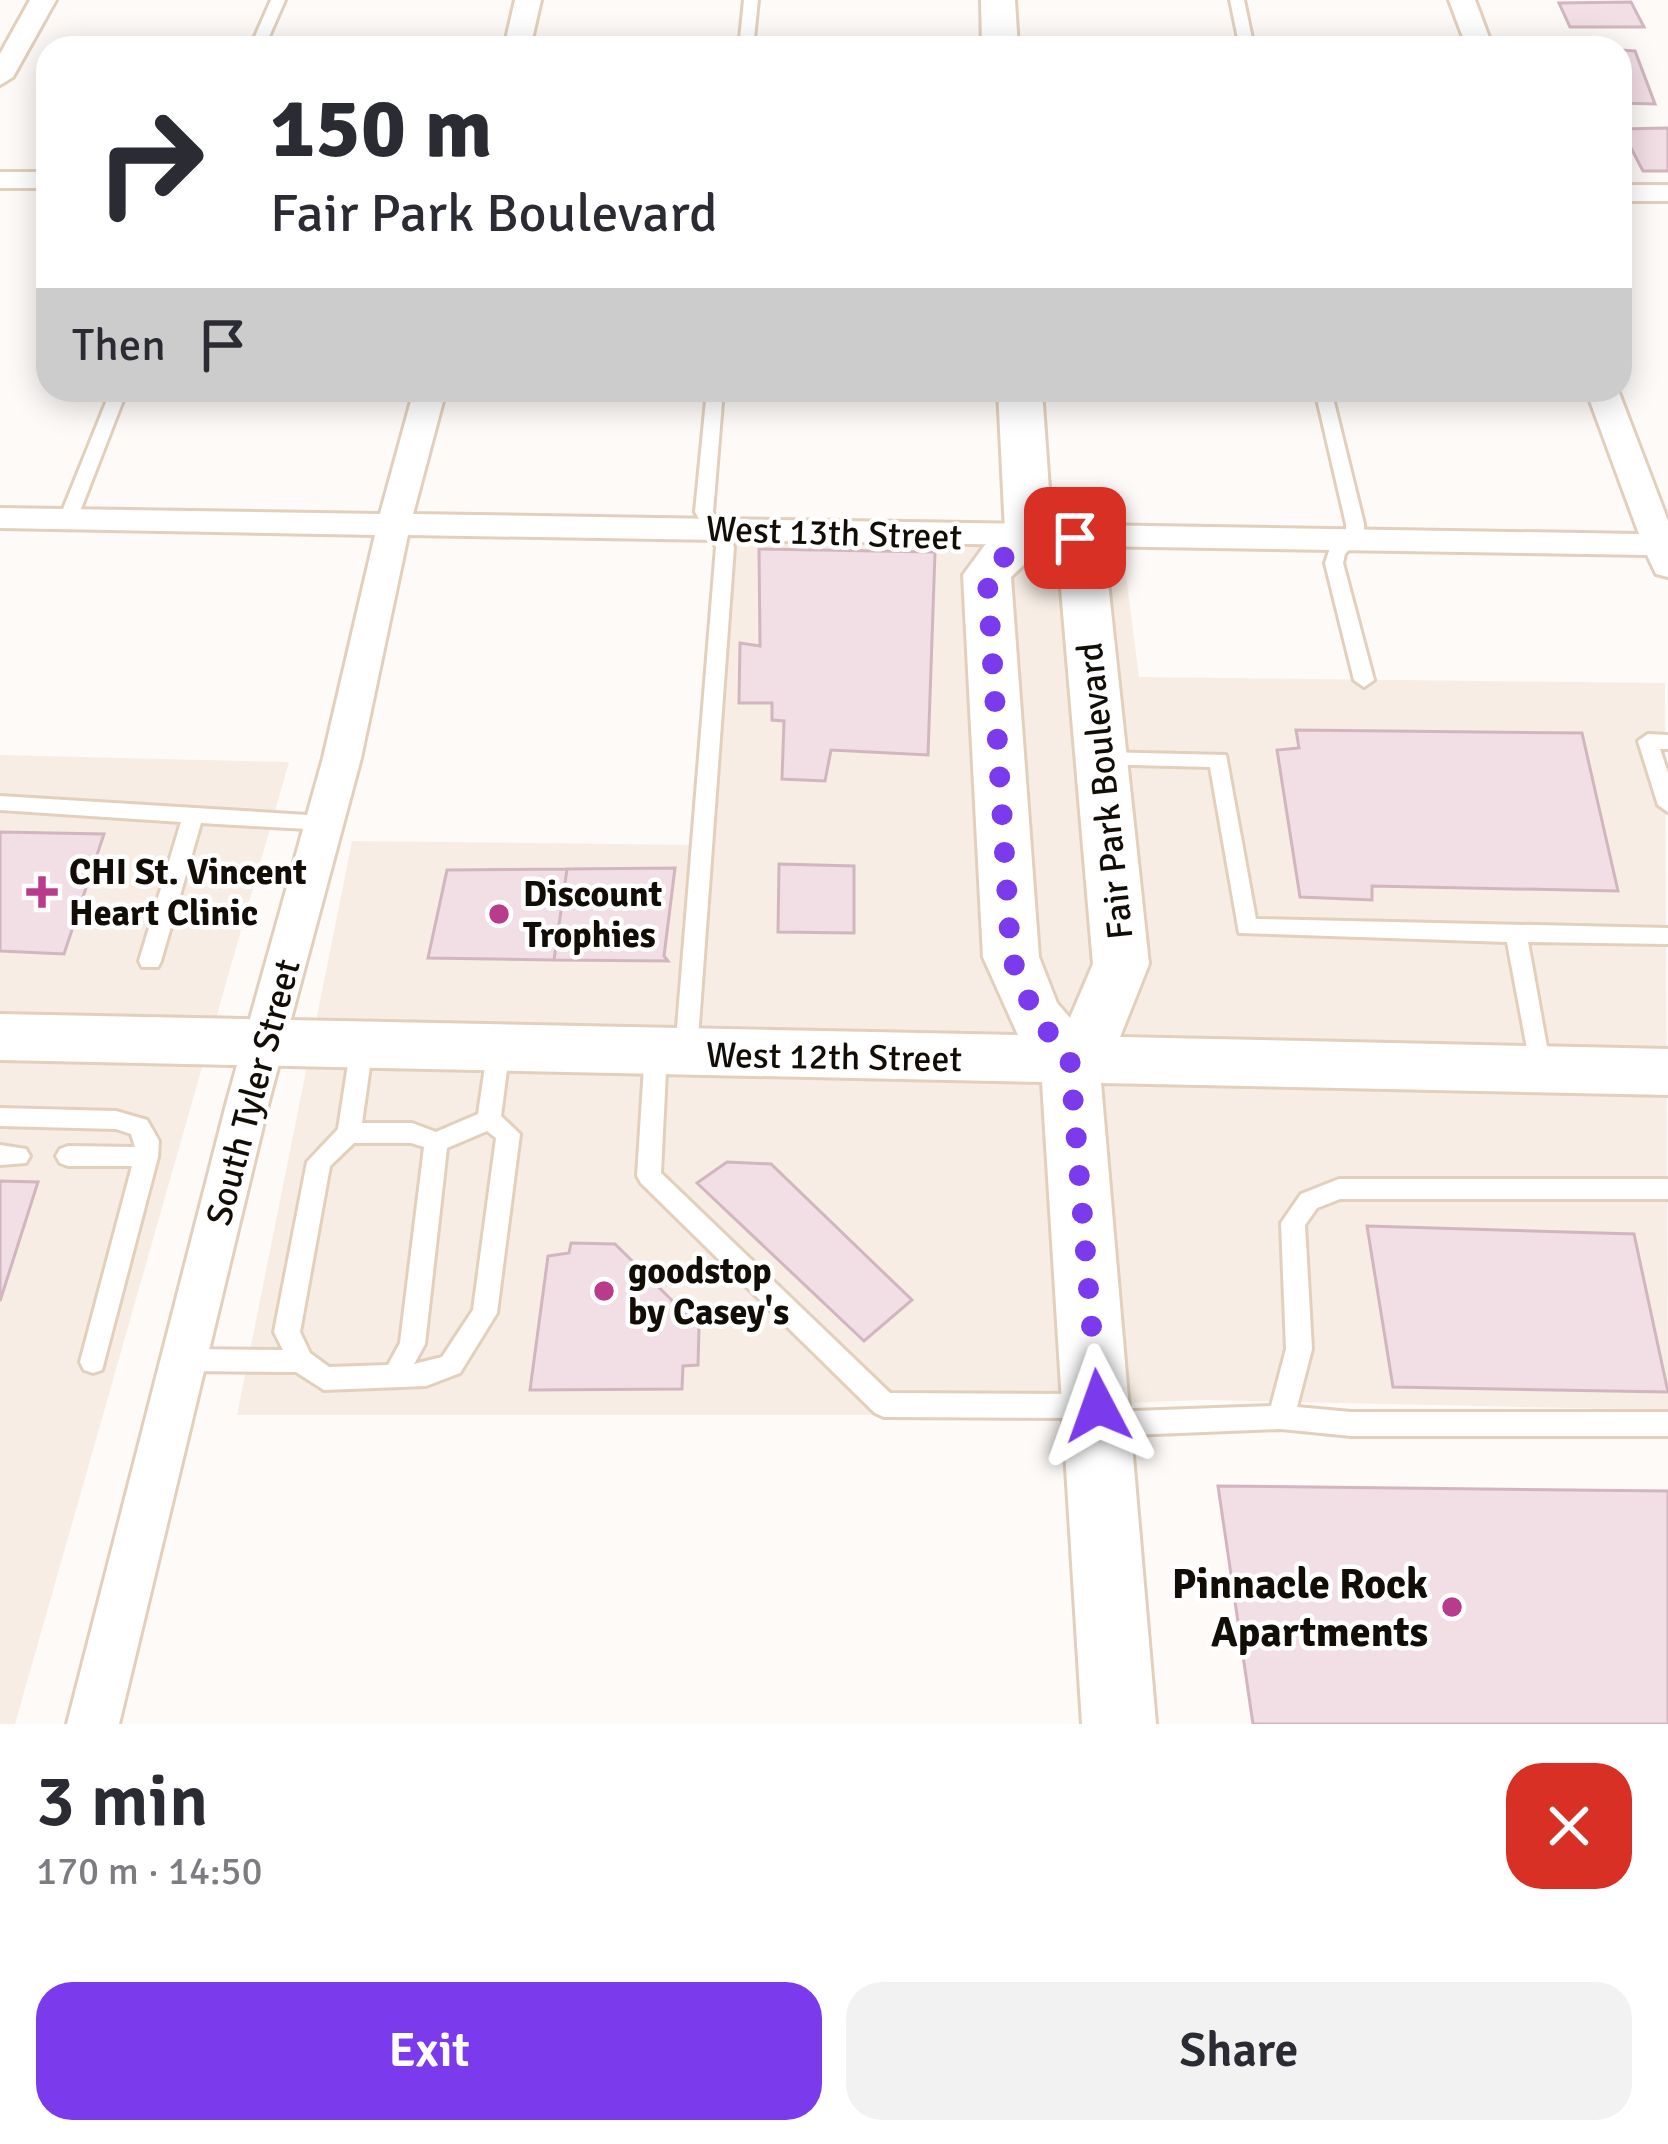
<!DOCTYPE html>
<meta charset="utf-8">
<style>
:root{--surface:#fff;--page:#f2f2f3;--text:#2b2b33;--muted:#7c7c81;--accent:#7c3aed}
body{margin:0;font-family:Signika,sans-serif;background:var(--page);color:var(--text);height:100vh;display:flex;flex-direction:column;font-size:45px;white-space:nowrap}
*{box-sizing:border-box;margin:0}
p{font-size:39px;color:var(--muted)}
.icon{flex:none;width:66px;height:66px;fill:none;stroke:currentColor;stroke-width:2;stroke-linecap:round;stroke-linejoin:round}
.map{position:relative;height:1724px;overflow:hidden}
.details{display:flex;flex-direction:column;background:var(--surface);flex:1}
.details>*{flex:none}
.guide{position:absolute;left:36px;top:36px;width:1596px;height:366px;border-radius:36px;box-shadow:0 6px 30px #0003;background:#fff;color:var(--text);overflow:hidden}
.pin{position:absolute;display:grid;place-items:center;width:102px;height:102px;color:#fff;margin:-51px;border-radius:24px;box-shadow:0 6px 18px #0006}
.me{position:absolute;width:132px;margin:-66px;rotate:356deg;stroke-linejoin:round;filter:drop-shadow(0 0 9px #0008)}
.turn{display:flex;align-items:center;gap:42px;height:252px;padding:0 36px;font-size:54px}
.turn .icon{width:156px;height:156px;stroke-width:2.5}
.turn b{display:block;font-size:84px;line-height:102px}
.then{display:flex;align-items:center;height:114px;padding:0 36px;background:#0003;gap:24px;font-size:45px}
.round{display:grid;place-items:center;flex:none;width:126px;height:126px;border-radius:36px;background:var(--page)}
.headline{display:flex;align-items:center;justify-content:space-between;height:204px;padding:0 36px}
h1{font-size:72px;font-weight:600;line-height:90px}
.button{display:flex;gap:24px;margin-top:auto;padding:24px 36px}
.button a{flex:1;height:138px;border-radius:36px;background:var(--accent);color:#fff;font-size:48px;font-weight:600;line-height:138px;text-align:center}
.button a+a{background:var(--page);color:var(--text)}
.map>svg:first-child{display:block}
.built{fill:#f7ede4}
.building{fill:#f2dee5;stroke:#d1b6bf;stroke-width:3}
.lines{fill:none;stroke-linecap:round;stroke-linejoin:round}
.lane-casing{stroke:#e2d0bd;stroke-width:6}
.street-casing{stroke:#e2d0bd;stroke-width:6}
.secondary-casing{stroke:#e2d0bd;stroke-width:6}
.lane{fill:#fff;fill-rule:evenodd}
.street{fill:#fff;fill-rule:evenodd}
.secondary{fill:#fff;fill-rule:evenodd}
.route{stroke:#7c3aed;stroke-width:21;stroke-dasharray:0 37.8}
.poi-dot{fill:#b83c8b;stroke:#fff;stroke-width:4.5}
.labels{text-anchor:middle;stroke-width:9;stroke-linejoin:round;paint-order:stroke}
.street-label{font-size:36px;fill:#120d07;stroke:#fff}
.poi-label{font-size:36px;font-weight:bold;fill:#120d07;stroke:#fff;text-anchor:start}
.near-poi-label{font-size:42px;font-weight:bold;fill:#120d07;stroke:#fff;text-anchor:end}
</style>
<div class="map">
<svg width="1668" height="1724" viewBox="0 0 1668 1724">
<rect width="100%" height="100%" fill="#fefaf7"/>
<path class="built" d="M715,529L1029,538L1124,560L1139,677L1665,683L1668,1410L1205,1400L1072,1405L1000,1415H237L352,841L702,845L725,548Z
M0,755L289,762L15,1724H0Z"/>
<path class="building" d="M1631,2L1644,27H1570L1559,3Z
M1620,50L1635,51L1655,104L1620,103Z
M1668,128V171H1643L1621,129Z
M759,549L935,552L928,755L831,750L825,781L782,779L784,721L772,720V703H739L740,643L760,646Z
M1296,730L1582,733L1618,891L1372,886V900L1300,897L1277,750L1299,748Z
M0,832L104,834L64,954L0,951Z
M779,864L854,866V933L778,932Z
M675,868L664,956L668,961L554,960L567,869Z
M567,869L554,960L428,958L447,870Z
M727,1162L771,1164L912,1300L864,1341L697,1183Z
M0,1181L38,1182L0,1301Z
M1367,1226L1634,1234L1668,1392L1393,1387Z
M571,1243L615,1244L699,1327L698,1365L683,1366L682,1389L530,1390L548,1256L569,1253Z
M1218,1486L1668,1491V1724H1253Z"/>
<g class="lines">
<g class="lane-casing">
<path id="lane" d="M271,0H285L264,48H250Z
M744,0H758L753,48H739Z
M1230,0H1244L1254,48H1240Z
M111,390H127L77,519L74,523H62L59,519Z
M707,390H723L713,512L734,547L697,1052L694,1058H678L675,1052L716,547L695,512Z
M1315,390H1331L1364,524V534L1345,554L1343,563L1374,680L1364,687L1354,680L1325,563L1330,548L1346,532V524Z
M1648,734L1668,735V749H1660L1668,773V812L1658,805L1638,741Z
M1100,752L1226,755L1256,919L1668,928V944L1528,942L1551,1069L1548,1075L1540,1078L1532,1075L1507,942L1239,933L1210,767L1093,764L1090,759L1093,754Z
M0,796L324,816L334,823L324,830L201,823L161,961L158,967H142L139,961L181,822L0,810Z
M362,1036L370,1039L373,1045L362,1123H412L436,1132L478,1114L488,1047L491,1041H507L510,1047L501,1116L520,1134L497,1313L460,1373L426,1386L324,1390L296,1372L184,1371L175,1368L171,1360L175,1352L184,1349L283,1350L274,1332L307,1162L338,1129L351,1045L354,1039ZM487,1131L496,1138L473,1310L442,1357L414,1364L425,1344L447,1148ZM354,1143H411L424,1147L400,1343L388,1365L329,1367L310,1353L300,1332L330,1166Z
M656,1042L664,1045L667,1051L661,1173L890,1393L1091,1394L1100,1398L1104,1406L1100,1414L1091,1418L884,1417L875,1413L641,1183L637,1176L645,1051L648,1045Z
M0,1108L116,1111L147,1120L159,1141L158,1157L102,1370L93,1373L84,1370L80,1362L132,1166H68L60,1163L56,1156L60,1149L68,1146L135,1147L131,1134L116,1129L0,1126Z
M0,1145L26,1149L30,1156L26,1163L0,1165Z
M1339,1179H1668V1199H1340L1317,1208L1305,1225L1312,1349L1297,1407L1351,1412H1668V1436H1351L1281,1429L1106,1436L1097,1432L1093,1424L1097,1416L1106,1412L1271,1406L1286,1349L1281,1223L1301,1194Z"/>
</g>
<g class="street-casing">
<path id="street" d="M30,0H56L13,77L0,85V54Z
M515,0H541L530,48H504Z
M1449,0H1475L1493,48H1467Z
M0,172H48V188H0Z
M1620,185H1668V201H1620Z
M414,390H446L413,514L1639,534L1586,390H1618L1668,521V577L1656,574L1647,555L408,535L361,758L269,1101L119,1724H67L227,1101L323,758L375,535L0,528V508L380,514Z"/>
</g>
<g class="secondary-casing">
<path id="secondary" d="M981,0H1015L1018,48H982Z
M998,390H1042L1052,531L1086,547L1107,573L1149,964L1120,1037L1668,1049V1095L1101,1083L1156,1724H1082L1042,1082L0,1060V1014L1018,1035L983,957L963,575L985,545L1005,532ZM1031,558L1060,577L1093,964L1070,1018L1057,1003L1039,957L1011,577Z"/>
</g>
<use href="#lane" class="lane"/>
<use href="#street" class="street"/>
<use href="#secondary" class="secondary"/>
</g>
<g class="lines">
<path class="route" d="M1075,538C1033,538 1014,542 987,575L1011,957L1034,1013L1070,1061L1098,1406"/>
</g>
<g class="poi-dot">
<path d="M36 874h12v12h12v12h-12v12h-12v-12h-12v-12h12z"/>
<circle cx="499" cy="914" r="12"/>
<circle cx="604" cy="1291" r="12"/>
<circle cx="1452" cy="1607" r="12"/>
</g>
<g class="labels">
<g class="street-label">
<text transform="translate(834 532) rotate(2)" y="13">West 13th Street</text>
<text transform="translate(1104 791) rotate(-96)" y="13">Fair Park Boulevard</text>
<text transform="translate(834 1056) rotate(1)" y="13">West 12th Street</text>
<text transform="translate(252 1092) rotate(-75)" y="13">South Tyler Street</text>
</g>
<g class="poi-label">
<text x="69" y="884">CHI St. Vincent<tspan x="69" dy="41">Heart Clinic</tspan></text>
<text x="523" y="906">Discount<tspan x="523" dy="41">Trophies</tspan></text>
<text x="628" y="1283">goodstop<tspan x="628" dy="41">by Casey's</tspan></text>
</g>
<g class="near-poi-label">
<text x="1428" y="1598">Pinnacle Rock<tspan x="1428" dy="48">Apartments</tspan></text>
</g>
</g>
</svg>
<div class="pin" style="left:1075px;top:538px;background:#d93025"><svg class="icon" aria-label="arrive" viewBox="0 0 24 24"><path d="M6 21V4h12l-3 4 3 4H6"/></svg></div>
<svg class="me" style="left:1098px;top:1406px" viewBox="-20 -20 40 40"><path d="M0-17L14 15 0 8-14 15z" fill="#7c3aed" stroke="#fff" stroke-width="4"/></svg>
<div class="guide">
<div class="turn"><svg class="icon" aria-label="right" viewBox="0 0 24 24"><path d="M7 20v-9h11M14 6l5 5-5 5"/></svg><div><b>150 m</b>Fair Park Boulevard</div></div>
<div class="then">Then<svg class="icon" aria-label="arrive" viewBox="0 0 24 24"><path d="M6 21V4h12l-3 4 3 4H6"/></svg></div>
</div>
</div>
<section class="details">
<div class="headline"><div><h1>3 min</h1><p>170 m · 14:50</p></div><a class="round" style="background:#d93025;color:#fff"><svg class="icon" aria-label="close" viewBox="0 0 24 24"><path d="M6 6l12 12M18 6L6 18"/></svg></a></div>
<div class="button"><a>Exit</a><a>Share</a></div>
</section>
